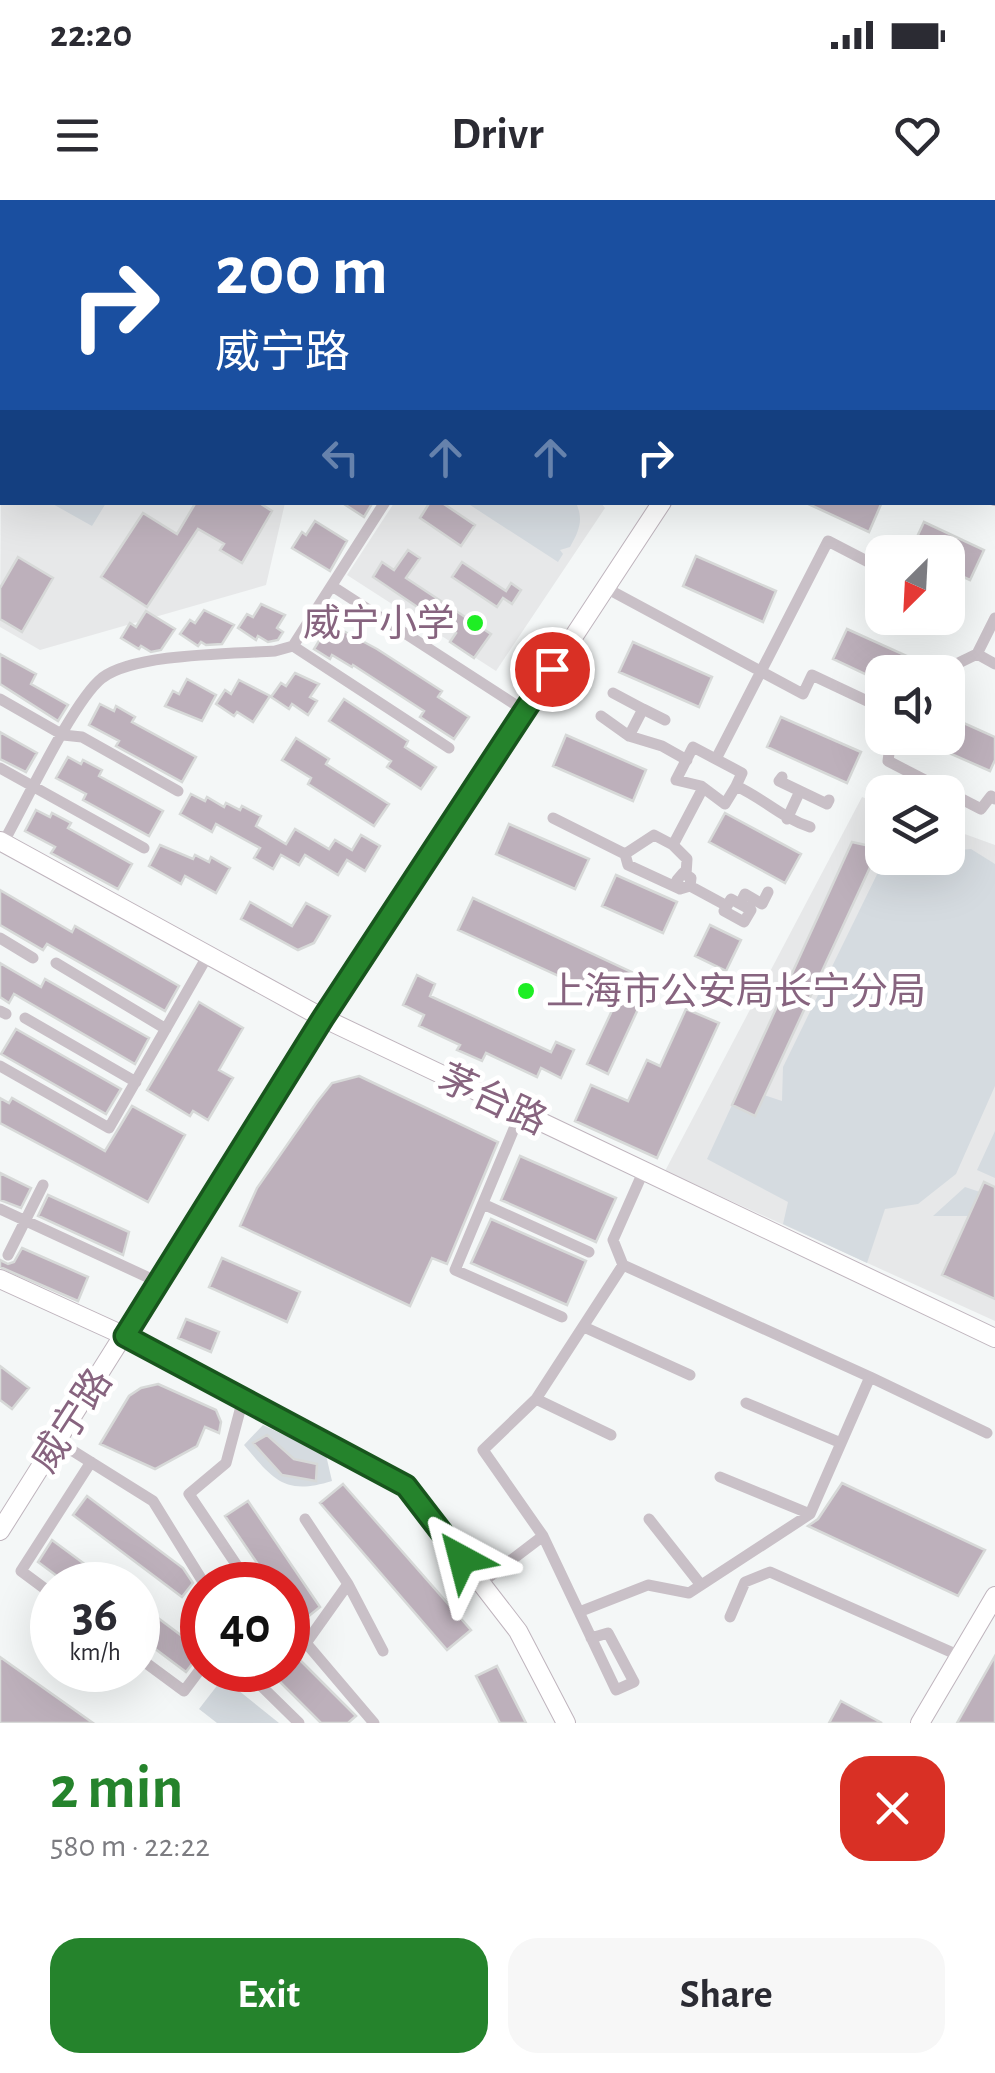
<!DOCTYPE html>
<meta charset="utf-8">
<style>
:root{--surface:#fff;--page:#f7f7f7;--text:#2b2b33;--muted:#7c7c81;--accent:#25832c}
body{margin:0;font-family:"Alegreya Sans","Noto Sans SC",sans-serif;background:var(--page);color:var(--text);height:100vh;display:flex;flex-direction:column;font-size:38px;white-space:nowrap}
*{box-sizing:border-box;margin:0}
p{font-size:32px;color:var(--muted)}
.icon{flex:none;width:55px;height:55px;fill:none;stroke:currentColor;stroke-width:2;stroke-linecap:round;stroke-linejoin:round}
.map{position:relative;height:1523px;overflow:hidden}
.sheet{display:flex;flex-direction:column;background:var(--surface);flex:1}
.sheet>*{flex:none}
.guide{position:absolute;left:0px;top:0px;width:995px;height:305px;box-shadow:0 10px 40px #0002;background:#1a4fa0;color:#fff;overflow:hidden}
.needle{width:65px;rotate:204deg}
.controls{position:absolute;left:865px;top:335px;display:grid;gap:20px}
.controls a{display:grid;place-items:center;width:100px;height:100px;border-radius:20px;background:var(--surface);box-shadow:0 10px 40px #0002;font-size:50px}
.speed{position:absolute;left:30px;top:1362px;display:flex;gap:20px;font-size:50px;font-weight:700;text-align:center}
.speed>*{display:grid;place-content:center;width:130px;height:130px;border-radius:50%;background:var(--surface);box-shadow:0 10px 40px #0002;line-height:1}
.speed small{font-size:25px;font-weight:400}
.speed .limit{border:15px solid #d22;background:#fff;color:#111}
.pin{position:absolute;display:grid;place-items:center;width:85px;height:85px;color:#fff;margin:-42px;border:5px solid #fff;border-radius:50%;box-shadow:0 2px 10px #0007}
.me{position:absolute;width:110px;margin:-55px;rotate:322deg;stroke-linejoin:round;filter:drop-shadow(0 0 8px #0008)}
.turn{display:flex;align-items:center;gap:35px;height:210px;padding:0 50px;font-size:45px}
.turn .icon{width:130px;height:130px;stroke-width:2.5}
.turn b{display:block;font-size:70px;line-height:85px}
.lanes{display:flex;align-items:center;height:95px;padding:0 50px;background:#0003;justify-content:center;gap:50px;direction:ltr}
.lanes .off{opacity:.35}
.round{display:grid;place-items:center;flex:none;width:105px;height:105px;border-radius:30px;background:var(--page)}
.summary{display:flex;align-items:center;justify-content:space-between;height:170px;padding:0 50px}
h1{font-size:60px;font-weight:600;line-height:75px;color:var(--accent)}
.button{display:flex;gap:20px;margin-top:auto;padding:20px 50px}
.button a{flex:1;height:115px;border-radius:30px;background:var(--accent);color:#fff;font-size:40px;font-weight:600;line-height:115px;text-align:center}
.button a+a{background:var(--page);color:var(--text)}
.status{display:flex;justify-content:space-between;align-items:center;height:70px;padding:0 50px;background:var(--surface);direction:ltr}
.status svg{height:28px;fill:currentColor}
header{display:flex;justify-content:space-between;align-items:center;height:130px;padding:0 50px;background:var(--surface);font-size:45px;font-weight:600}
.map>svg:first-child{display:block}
.built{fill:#e7e8e9}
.green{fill:#d5dbe0}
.building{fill:#bdb0bb;stroke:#d7d9d8;stroke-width:2.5}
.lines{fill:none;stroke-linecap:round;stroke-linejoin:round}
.secondary-casing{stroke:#bfb4bd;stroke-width:20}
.street{stroke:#c9c0c7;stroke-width:11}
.secondary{stroke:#fff;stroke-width:18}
.route-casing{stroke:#18551d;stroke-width:25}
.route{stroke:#25832c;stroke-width:18}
.poi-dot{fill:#1eee24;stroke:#fff;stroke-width:4}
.labels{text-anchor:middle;stroke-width:10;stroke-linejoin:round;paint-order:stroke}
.poi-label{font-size:38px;fill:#87647f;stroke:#fff;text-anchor:end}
.street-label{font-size:38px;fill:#87647f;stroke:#fff}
</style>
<div class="status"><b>22:20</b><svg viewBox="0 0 49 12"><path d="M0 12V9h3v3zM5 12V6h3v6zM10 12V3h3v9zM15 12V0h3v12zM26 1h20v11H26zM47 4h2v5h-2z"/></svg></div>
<header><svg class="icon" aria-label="menu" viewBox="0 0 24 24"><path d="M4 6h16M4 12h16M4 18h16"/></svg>Drivr<svg class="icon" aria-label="heart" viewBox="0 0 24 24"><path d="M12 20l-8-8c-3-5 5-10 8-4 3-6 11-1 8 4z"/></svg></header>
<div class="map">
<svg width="995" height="1523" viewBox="0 0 995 1523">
<rect width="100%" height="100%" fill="#f4f7f7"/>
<path class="built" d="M2,148V302L285,303L266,385L40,450L0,427Z
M600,302L605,308L496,471L347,375L394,303Z
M862,597L882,604V658H948V628L995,645V1121L665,971Z"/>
<path class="green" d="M51,303H106L92,326Z
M467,303H576C584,320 579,331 570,347L560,350L563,354L558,362Z
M971,649L995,664V886L956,974L918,1004L885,1009L867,1063L783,1024L788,1002L707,959L732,905L754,916L764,895L782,901L783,867L885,658H948V651Z
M995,931V978L977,970Z
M965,987L980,992L969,1016H933Z
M263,1225L326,1255L332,1281C284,1296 273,1279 244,1245Z
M223,1478L279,1523H217L199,1509Z"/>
<path class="building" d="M196,302H258L272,311L242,363L220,350L224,344L198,329L147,407L101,377L143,313L177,334Z
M341,302H373L364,317Z
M430,302H441L475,325L461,346L420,318Z
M804,302H882L869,332Z
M315,321L347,341L330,371L292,348L302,332L306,335Z
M924,322L984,350L970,380L948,370V352H910Z
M408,350L420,358L406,378L491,434L474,458L450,442L456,433L373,377L382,362L394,370Z
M696,356L776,391L763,422L683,386Z
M18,357L53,378L22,432L0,419V388Z
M462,362L506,391L511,383L521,390L512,404L503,398L497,407L452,377Z
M261,404L285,415L277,428L283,432L278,440L268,442L258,436L256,440L238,428L247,414L253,417Z
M204,410L234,425L222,444L206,445L201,442L198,446L180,434L190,420L195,423Z
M146,411L175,429L161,450L151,452L141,446L139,449L121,438L130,423L136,427Z
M336,427L377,449L442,491L438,497L469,517L454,539L420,517L424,511L353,465L352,467L332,455L330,459L314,449L322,436L328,440Z
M847,429L907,456L899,472H882V482L833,459Z
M633,442L712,477L699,507L619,472Z
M0,454L36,474L31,484L68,505L58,521L0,484Z
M295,473L319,484L310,497L317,501L308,515L292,504L289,509L271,497L281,483L286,486Z
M187,479L216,495L202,521L165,506L173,491L179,494Z
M239,480L270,496L253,522L237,512L234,516L216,504L225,490L231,494Z
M344,499L408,541L405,547L436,567L421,589L387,567L391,561L329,521Z
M100,504L114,511L116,506L135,517L132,522L196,557L182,582L116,546L119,541L89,525Z
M948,516L995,537V560L990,571L915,538H948Z
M781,517L861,552L847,583L767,547Z
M0,532L37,553L26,572L0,559Z
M566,535L646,570L633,601L553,566Z
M296,538L329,559L326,564L389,604L374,626L308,584L311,578L282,560Z
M68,557L81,564L83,560L102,570L99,576L163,611L149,636L83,600L86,594L56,578Z
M191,594L205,601L207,597L224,607L226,603L240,610L242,606L261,616L256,626L286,644L295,629L329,649L335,640L352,650L361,635L380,646L365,671L347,660L338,675L305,655L299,665L281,655L273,669L254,658L260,648L216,624L212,632L180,614Z
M36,610L50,617L52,613L71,623L68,628L132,664L118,689L51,653L55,647L25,631Z
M725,613L801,654L785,683L709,642Z
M509,624L589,659L575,689L496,654Z
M852,642L879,648L755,916L732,905Z
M160,645L193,659L195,655L209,662L211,657L230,668L216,693L185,676L181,684L149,666Z
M616,675L677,702L663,733L602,706Z
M0,690L72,732L75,726L179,786L165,811L47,744L43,750L0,725Z
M473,698L651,781L608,874L587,864L616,802L458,730Z
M250,702L292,726L306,703L330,716L314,743L298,750L241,719Z
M710,725L741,740L726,771L695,756Z
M0,763L41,787L45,779L149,838L135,864L14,794L9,803L0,797Z
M417,775L435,784L430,796L551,852L556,842L574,850L561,878L541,868L537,877L486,853L482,861L457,850L460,845L419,826L424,815L403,805Z
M199,802L243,828L219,870L233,878L208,920L193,911L190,916L147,890Z
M686,809L719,823L657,958L575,921L591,885L628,901L647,860L660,866Z
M16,829L121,889L106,914L1,854Z
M359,876L498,942L447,1064L432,1058L410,1106L240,1026L257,988L317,902L332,883Z
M0,898L9,903L12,898L105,951L132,906L185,935L148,1002L0,923Z
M520,956L616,998L596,1042L501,1000Z
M0,973L31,988L21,1008L0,1000Z
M984,982L995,987V1099L942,1075Z
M48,995L129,1032L123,1055L38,1016Z
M491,1019L586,1061L567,1105L471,1063Z
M22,1048L88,1077L78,1101L0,1067V1060L8,1064L14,1062Z
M222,1058L300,1092L287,1122L209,1087Z
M186,1119L219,1132L211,1152L178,1138Z
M0,1166L29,1188L12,1209L0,1200Z
M158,1184L216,1210L221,1222L219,1233L205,1227L197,1246L155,1269L100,1244L129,1196L141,1188Z
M267,1235L294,1259L317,1264L316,1281L282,1275L253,1243Z
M842,1283L985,1350L958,1396L808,1326L818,1319Z
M343,1284L471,1430L447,1450L320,1303Z
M87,1296L183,1368L193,1383L182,1397L73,1315Z
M248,1301L320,1407L299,1424L288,1408V1385H272L225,1316Z
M52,1340L113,1385H69L38,1362Z
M138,1403L202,1451L186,1472L138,1436Z
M294,1454L356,1516L348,1523H321L268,1470H288V1460Z
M995,1456V1523H957Z
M0,1457L93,1523H0Z
M497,1466L526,1523H500L476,1476Z
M841,1501L882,1523H829Z"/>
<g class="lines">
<g class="secondary-casing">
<path id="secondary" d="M579,0L582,2
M69,2L70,0
M988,2L992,0
M0,140L2,135
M992,294L995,296
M0,641L323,818L995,1138
M0,1079L125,1136L406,1286L518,1431L566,1523
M0,1331L323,818L662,302
M920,1523L995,1396"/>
</g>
<path class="street" d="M376,0L379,2
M525,2L528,0
M332,386L525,511
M606,388L803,494L812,475L882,508
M948,399L949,400
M995,418L977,454L995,464
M884,426L889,418
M293,446L449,548
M940,472L977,454
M613,493L643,509
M0,499L63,535L82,537L178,591
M601,516L629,536L662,546L687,560
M629,536L643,509L665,520
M891,538L888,561L981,609L991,596L995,599
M716,559L828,341L882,369
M0,568L144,648
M782,577L779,581L827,604L829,600
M736,586L742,573L693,547L676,580L701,586L725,604L736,586C763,598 782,618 810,627
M553,618L625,654
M787,619L800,591
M3,643C24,606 73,501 102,478C135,453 233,454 275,451L293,446L385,302
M673,645L703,588
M690,686L680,689L677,680L683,673L691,678L690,686L727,706
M680,689L628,665L625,654L654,635L673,645L687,659L686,675
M740,704L731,699L724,711L744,722L751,710L740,704L745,694L762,704L768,692
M0,738L33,758
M56,763L166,829
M0,811L6,814
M25,818L136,882
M0,866L109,928L208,755
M521,912L455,1070L562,1117
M483,1004L589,1052
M0,1009L158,1082
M8,1055L43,985
M623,1065L613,1040L644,970
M584,1127L690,1175
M870,1177L987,1233
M243,1199L226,1263L189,1294L250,1385
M536,1199L611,1235
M746,1203L841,1243
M57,1241L153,1301L205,1385
M720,1277L810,1314
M305,1319L348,1384L306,1443L374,1523
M649,1319L701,1385
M543,1336L483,1250L536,1199L623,1065L870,1177L810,1314L689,1393L648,1385L579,1412
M481,1383L543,1336L616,1490L634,1482L608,1433L591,1438
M348,1384L383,1451
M52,1394L21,1371L91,1262
M730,1417L745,1382L770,1372L960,1456
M288,1432L306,1443
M138,1457L184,1491L202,1467
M245,1470L299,1523"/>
<use href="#secondary" class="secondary"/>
</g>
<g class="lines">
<g class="route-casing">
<path id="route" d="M462,1359L406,1286L125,1136L323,818L552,469"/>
</g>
<use href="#route" class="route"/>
</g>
<g class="poi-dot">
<circle cx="475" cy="423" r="10"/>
<circle cx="526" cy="791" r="10"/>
</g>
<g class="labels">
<g class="poi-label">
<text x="455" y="436">威宁小学</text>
<text x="546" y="804" text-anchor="start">上海市公安局长宁分局</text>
</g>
<g class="street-label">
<text transform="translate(493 899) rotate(25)" y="13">茅台路</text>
<text transform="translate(71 1220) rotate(-57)" y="13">威宁路</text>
</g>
</g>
</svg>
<div class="controls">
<a><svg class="needle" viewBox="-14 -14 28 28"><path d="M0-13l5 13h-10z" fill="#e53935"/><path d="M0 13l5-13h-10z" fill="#7c7c81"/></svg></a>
<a><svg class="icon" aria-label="sound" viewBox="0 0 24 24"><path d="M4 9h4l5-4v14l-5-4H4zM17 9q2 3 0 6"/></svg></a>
<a><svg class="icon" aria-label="layers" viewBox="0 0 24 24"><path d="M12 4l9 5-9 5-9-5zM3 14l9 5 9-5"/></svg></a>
</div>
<div class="speed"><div>36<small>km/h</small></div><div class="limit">40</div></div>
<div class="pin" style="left:552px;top:469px;background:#d93025"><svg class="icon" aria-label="arrive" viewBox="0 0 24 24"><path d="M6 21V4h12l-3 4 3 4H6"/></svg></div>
<svg class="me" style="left:462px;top:1359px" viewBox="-20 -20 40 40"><path d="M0-17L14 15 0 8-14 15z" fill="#25832c" stroke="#fff" stroke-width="4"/></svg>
<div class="guide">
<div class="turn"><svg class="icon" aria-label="right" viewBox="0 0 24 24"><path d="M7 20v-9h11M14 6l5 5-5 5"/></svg><div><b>200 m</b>威宁路</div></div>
<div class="lanes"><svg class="icon off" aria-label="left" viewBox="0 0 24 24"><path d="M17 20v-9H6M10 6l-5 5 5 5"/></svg><svg class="icon off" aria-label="ahead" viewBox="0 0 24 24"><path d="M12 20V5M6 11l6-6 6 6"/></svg><svg class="icon off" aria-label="ahead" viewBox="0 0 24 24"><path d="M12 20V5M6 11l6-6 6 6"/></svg><svg class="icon" aria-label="right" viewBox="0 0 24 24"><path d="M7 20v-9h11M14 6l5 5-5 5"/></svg></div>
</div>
</div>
<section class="sheet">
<div class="summary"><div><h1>2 min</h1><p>580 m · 22:22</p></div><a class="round" style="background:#d93025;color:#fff"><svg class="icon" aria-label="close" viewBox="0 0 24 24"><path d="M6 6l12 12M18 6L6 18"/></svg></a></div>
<div class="button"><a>Exit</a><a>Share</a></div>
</section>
